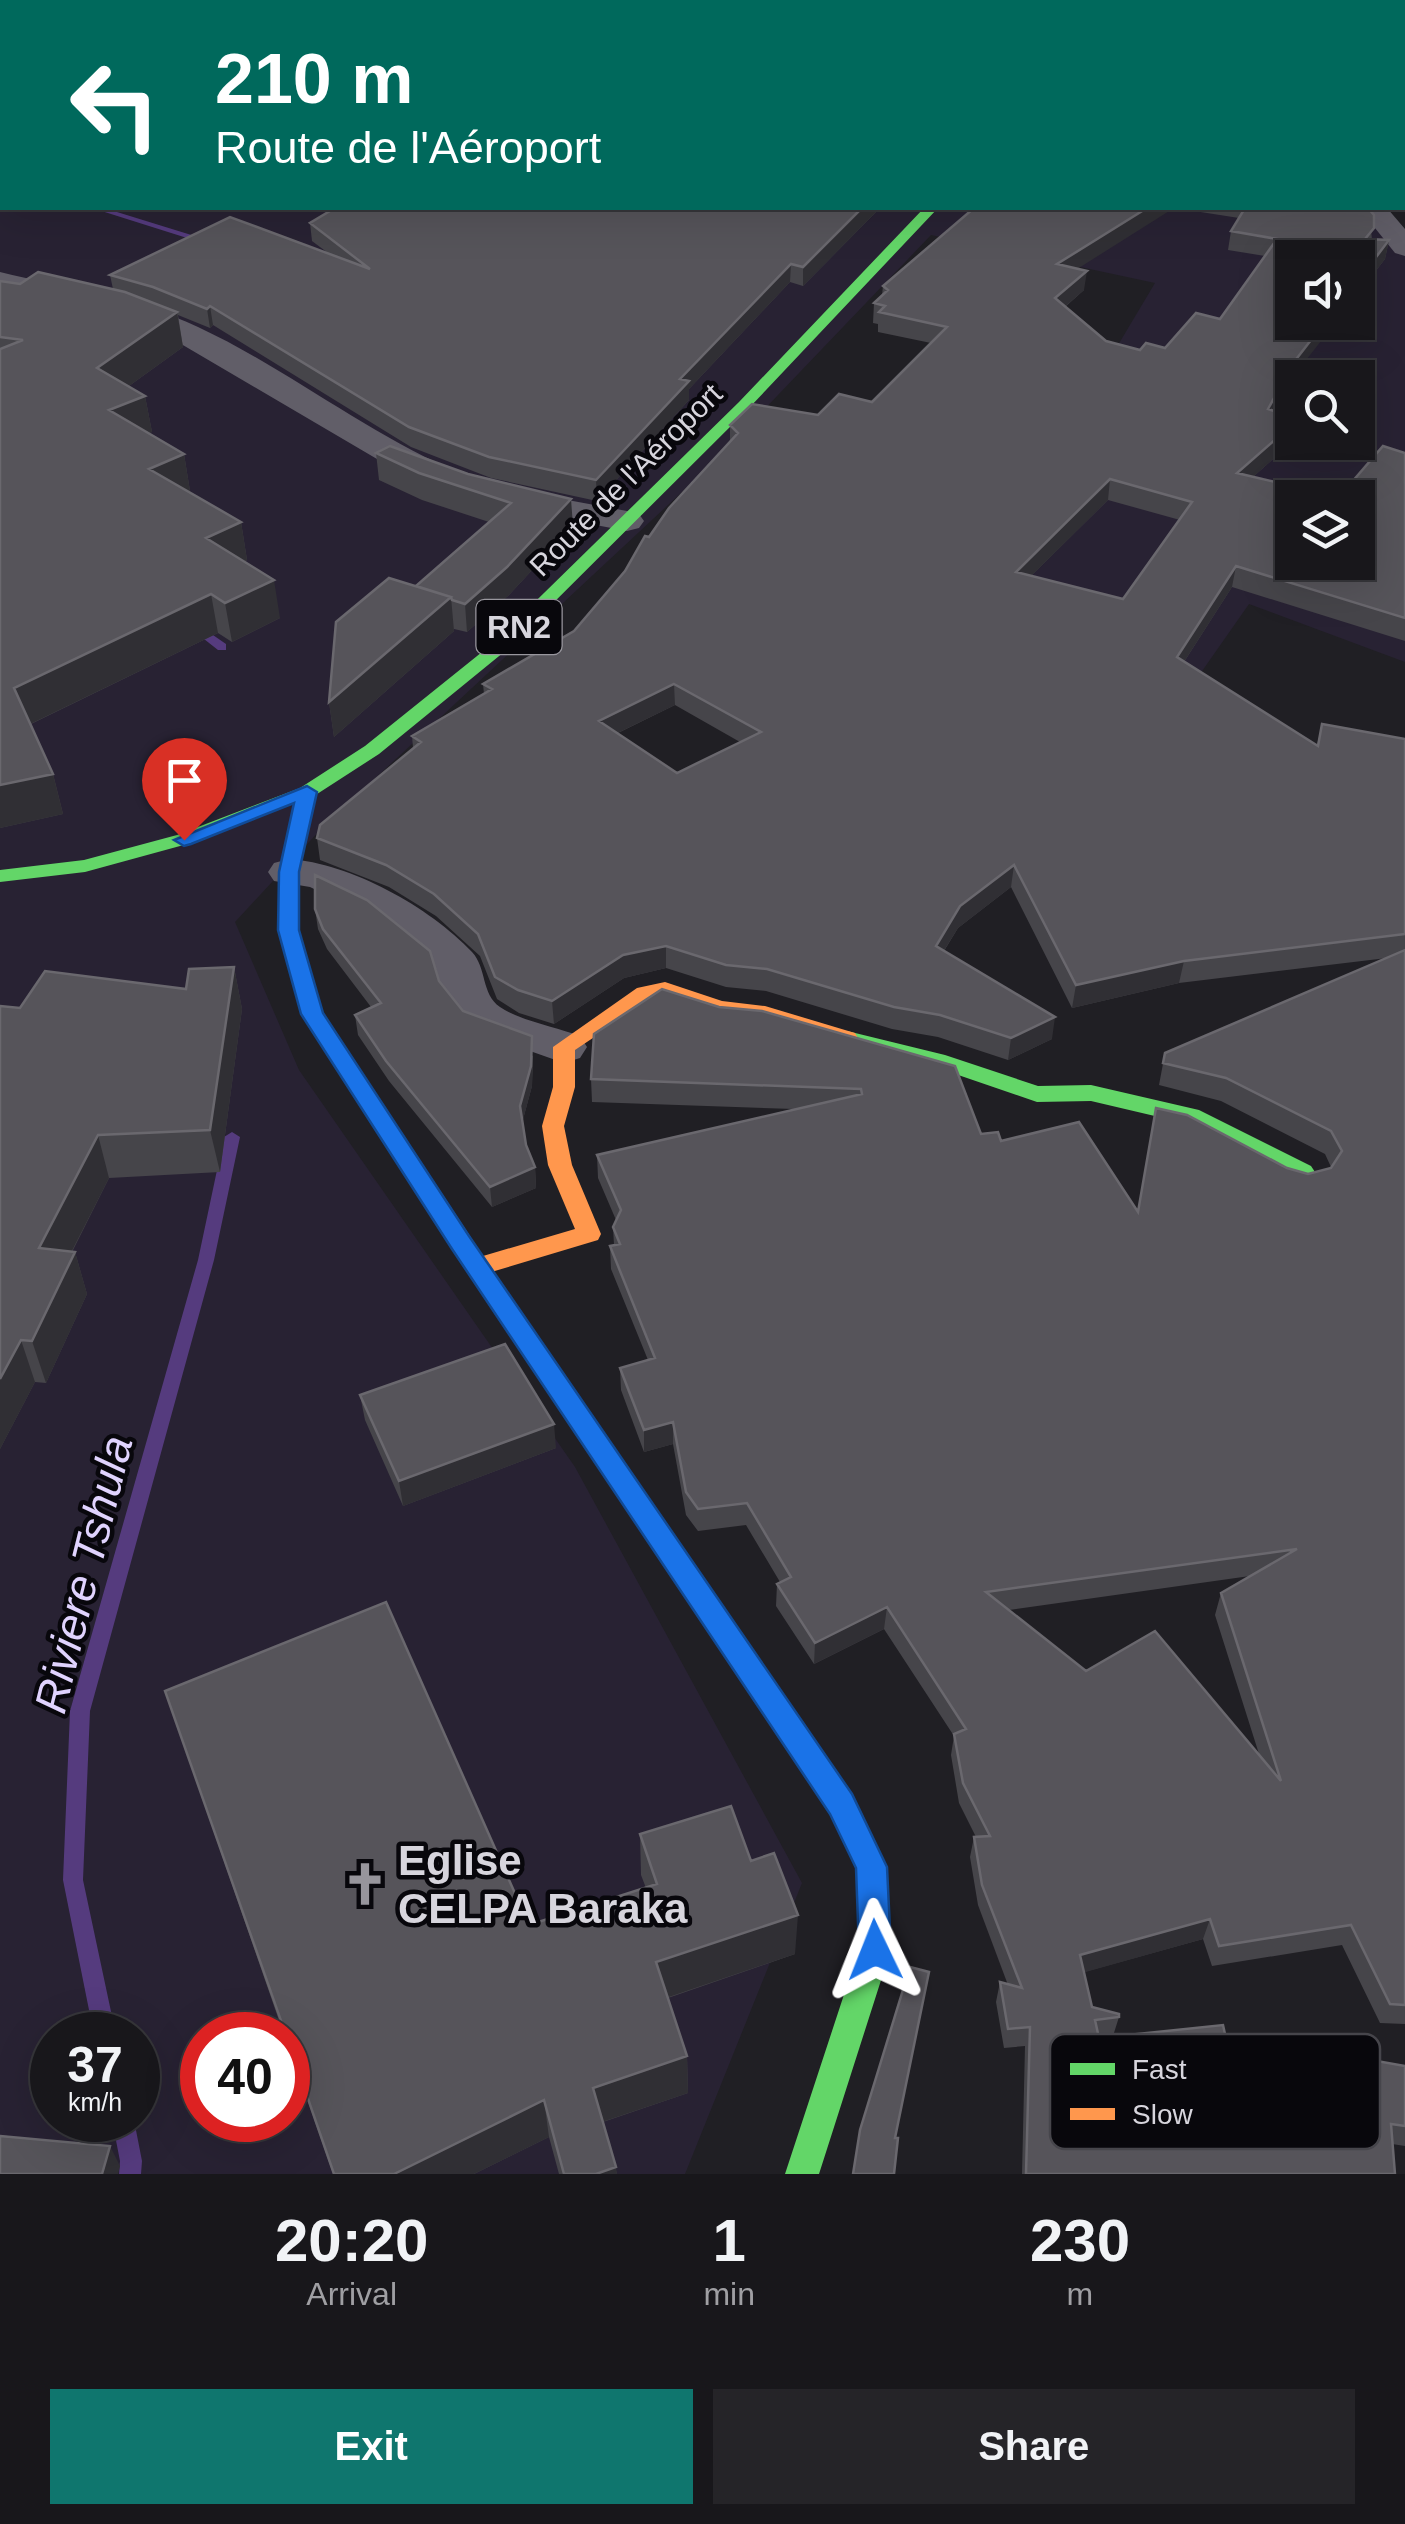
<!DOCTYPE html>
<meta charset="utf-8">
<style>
:root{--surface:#18171b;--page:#252428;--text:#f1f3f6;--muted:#9f9fa3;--line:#36363a;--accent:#0f766e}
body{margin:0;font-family:Arial,sans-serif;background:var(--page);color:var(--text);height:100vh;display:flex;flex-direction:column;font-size:38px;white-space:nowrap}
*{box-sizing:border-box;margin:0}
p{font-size:32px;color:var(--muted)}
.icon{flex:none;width:55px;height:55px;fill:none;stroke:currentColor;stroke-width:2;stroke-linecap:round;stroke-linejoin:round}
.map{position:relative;height:2174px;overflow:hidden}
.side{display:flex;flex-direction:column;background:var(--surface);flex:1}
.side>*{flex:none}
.top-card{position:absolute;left:0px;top:0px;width:1405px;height:210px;box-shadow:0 10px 40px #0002,0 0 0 2px var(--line);background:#00695c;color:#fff;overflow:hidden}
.buttons{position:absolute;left:1275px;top:240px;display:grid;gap:20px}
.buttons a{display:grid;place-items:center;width:100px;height:100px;border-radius:0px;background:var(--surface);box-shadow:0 10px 40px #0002,0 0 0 2px var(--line);font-size:50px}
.speed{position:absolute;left:30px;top:2012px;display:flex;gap:20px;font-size:50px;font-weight:700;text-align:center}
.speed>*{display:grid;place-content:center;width:130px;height:130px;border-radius:50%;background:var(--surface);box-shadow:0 10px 40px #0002,0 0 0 2px var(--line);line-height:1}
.speed small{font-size:25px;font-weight:400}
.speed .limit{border:15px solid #d22;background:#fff;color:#111}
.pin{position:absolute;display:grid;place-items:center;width:85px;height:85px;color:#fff;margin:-102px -42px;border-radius:50% 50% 50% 0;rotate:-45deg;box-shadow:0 0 10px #0007}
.pin .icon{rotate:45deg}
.me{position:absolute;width:110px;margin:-55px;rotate:358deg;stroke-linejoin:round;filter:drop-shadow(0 0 8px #0008)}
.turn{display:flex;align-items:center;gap:35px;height:210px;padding:0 50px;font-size:45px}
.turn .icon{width:130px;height:130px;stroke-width:2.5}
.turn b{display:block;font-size:70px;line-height:85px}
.eta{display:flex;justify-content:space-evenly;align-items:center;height:170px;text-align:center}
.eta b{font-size:60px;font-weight:700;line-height:70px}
.cta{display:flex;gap:20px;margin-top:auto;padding:20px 50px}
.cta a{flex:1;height:115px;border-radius:0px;background:var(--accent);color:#fff;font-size:40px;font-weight:700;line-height:115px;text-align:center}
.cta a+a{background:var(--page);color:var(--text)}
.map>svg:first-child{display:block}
.built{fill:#282233;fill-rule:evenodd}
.water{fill:#553b7e}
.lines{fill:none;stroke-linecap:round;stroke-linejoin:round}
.stream{fill:#553b7e;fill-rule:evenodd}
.street{fill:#615e68;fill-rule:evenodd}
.fast{fill:#63d668;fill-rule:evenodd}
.slow{fill:#ff974d;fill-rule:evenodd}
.wall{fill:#46454a;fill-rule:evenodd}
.shaded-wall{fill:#302f34}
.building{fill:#56545a;stroke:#6a686e;stroke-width:2.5;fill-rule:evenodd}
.route{fill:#1a73e8;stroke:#114b97;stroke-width:2.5}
.labels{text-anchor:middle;stroke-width:9;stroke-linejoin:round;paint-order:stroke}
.far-street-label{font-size:30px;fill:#d7d5dd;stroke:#08070c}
.shield{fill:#08070c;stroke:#99979e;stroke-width:2.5}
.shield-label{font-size:32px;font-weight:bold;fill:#d7d5dd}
.near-poi-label{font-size:42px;font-weight:bold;fill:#d7d5dd;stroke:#08070c;text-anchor:start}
.near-water-label{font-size:45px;font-style:italic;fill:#e0d3fe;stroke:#08070c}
.key{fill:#08070c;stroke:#46454b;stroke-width:2.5}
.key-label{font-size:28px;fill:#d7d5dd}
</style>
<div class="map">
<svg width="1405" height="2174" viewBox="0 0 1405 2174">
<rect width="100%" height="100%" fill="#201f24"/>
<path class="built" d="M648,0H1405V186L1403,188L1402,2Z
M0,148L2,208H1375L1405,231V662L1249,604L1193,684L927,591L1062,439L1155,283L931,235L713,463L322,828L235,922L299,1070L575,1467L802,1883L685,2174H0ZM1292,258H1358V322H1292ZM1292,378H1358V442H1292ZM1292,498H1358V562H1292ZM52,2035H138V2120H52ZM202,2035H288V2120H202Z"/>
<path class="water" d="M0,0H647L2,2V149Z"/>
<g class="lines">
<path class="stream" d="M0,171L2,172V177H0Z
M92,208H104L214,242L206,244Z
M194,622L226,644V650H218L190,628L188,626Z
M232,1132L240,1137L214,1260L90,1711L83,1880L116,2035H94L63,1880L70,1711L198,1260L224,1137Z
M112,2120H134L142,2161L141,2174H119L120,2161Z"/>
<path class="street" d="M1405,160V177L1402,178V161Z
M1359,208H1387L1405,229V256L1395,253Z
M0,272C65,288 137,298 198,327C286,368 362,430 451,469L456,476L451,483H427L394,469L159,331L0,291Z
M508,489L627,511L639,514L644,521L639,528L627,531L496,506L491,499L496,492Z
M289,859C350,863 430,907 472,952C487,968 481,994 500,1007C521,1021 556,1027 580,1036L587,1047L580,1058L564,1063L468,1029L444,999L436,969L372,917L310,887L274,881L268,872L274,863Z"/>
<path class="fast" d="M1011,0H1021V2H1011Z
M924,208H938L749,408L504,652L379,754L314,796L191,843L85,872L0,882V870L84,860L177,835L300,788L365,746L492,644L739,402Z
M847,1031L945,1055L1038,1086L1091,1085L1199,1110L1311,1166L1315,1172L1311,1178H1295L1193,1125L1091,1101L1037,1102L932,1066L839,1043L836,1038L839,1033Z
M472,1250L481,1253L852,1794L886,1867L891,1949L819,2174H785L859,1949L856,1868L830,1814L463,1265L460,1259L463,1253Z"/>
<path class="slow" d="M307,786L317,792L299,872V930L323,1013L483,1256L575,1229L548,1165L542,1126L553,1087V1047L637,988L665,982L722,1001L765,1006L855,1033L858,1038L847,1045L764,1020L720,1015L664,996L651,999L575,1050V1087L564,1126L572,1165L601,1234L598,1240L478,1276L469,1274L301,1014L279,930V872L297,792Z"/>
</g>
<path class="wall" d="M880,208L803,286L790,282L689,389V400L597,501L491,478L411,447L213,325L210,328L178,315L183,347L129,386L145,396L152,432L148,433L184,454L190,491L189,492L241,522L247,560L244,562L280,618L232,642L218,633L31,724L53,774L63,814L0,828V281L20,284L113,289L110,275L328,253L312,241L310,223Z
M1175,208H1368L1372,239L1389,240L1385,259L1358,294V258L1274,411L1292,442L1253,477L1339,497L1405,453V641L1232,587L1184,662L1317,745L1322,724L1405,739V2024L1380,2023L1342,1945L1212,1966L1203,1939L1084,1972L1092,2007L1119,2017L1113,2036L1225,2034L1405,2066V2146L1392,2144L1395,2174H1022L1025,2046L1004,2048L996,2002L1000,1982L1008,1985L978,1905L970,1857L974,1837H976L959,1803L951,1755L954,1736L884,1629L814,1664L776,1606L777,1584L780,1582L746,1525L698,1531L686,1515L673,1444L644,1452L621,1390L620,1368L648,1360L611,1269L610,1246L614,1245L613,1227L616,1220L598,1178L597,1155L794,1109L592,1102L591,1079L662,989L981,1134L1001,1141L1137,1212L1287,1168L1308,1174L1331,1168V1167L1325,1154L1221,1101L1159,1085L1165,1053L1387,958L1179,983L1072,1008L1011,887L958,928L944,951L1052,1039L1008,1060L938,1037L892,1029L766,991L726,987L666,968L624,978L554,1024L519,1013L497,999L480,956L436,916L389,887L320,860L317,838L413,748L412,736L484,694L483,684L574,631L625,571L649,537L730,441V425L818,415L872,402L931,343L878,332V324L873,323L874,303L882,295L883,286L1077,269L1084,290L1065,307L1106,341L1140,350L1165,348L1220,319L1265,256L1228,250L1231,231L1239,218ZM1108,500L1180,520L1123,599L1031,576ZM675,705L740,742L677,773L618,733ZM1250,1576L1221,1593L1215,1615L1259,1754L1086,1671L1009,1610Z
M390,446L573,526L509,595L467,632L454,629V631L334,737L329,702L416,586L489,522L422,500L379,480L376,453Z
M315,909L439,981L463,1011L533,1056L532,1086L522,1123L526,1145L535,1167L536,1188L492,1207L389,1081L358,1035L355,1015L371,1007L327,949L318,929Z
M234,967L242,1009L220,1172L109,1178L72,1252H75L87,1294L46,1383L35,1382L0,1449V1006L20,1008L186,989Z
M360,1395L556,1448L403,1506L365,1420Z
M165,1691L529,1925L646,1888L641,1875L640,1834L751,1861L795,1954L668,1998L687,2056L688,2093L603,2122L617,2174H559L549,2137L474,2174H333L288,2044V2035H284Z"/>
<path class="shaded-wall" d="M1405,130V146L1402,147V132Z
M862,208H880L803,286V267Z
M1147,208H1174L1055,283L1057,264Z
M1389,240L1385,259L1358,294V281Z
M791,264L790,282L689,389V400L597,501L596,480L680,379Z
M1087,271L1084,290L1053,317L1055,298Z
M210,306L213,325L210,328L207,309Z
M177,312L183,347L104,404L97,368Z
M1325,322H1336L1292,378L1264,429L1268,409L1294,362Z
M145,396L152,432L116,447L109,410Z
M1292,425V442L1234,494L1237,473Z
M184,454L190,491L156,506L149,469Z
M1110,479L1108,500L1014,593L1016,572Z
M571,499L573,526L509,595L467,632L465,604Z
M241,522L247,560L212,576L206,538Z
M1236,566L1232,587L1173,679L1177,657Z
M274,580L280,618L232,642L225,603Z
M211,594L218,633L24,727L14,688Z
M451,597L454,631L334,737L329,702Z
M674,684L675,705L599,742V721Z
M53,774L63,814L0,828V785Z
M1014,865L1011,887L958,928L933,968L936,946L960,906Z
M666,946V968L624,978L554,1024L552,1001L623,955Z
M1184,961L1179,983L1072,1008L1076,985Z
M234,967L242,1009L220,1172L210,1130Z
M1055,1017L1052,1039L1008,1060L1011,1038Z
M532,1036V1086L521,1127L520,1106Z
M98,1135L109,1178L52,1290L39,1248Z
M535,1167L536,1188L492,1207L490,1187Z
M75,1252L87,1294L46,1383L32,1341Z
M21,1340L35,1382L0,1449V1379Z
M673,1422V1444L644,1452V1430Z
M554,1424L556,1448L403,1506L399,1481Z
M887,1607L884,1629L814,1664L815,1643Z
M798,1915L795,1954L657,2001L656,1962Z
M1210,1919L1203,1939L1075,1975L1080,1955Z
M687,2056L688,2093L596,2124L593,2088Z
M544,2100L549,2137L474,2174H394Z
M110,2146L120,2166L118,2174H102Z
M616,2167L617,2174H596Z"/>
<path class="building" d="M864,0H959V2H863Z
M1084,0H1405V16L1402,27V2H1084Z
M1402,63L1405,64V85L1403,84L1402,93Z
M1402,103L1405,104V130L1402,132Z
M335,208H862L803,267L791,264L680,379L689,381L596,480L489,457L409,427L210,306L207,309L153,287L110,275L230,217L370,269L310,223Z
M974,208H1147L1057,264L1087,271L1055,298L1106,341L1140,350L1146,343L1165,348L1196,313L1220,319L1277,239L1231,231L1245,208H1368L1374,215V228L1365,239L1389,240L1358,281V258H1292V322H1325L1294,362L1268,409L1292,417V425L1237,473L1339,497L1383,446L1405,453V618L1236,566L1177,657L1318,746L1322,724L1405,739V934L1184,961L1076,985L1014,865L960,906L936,946L1055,1017L1011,1038L940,1015L894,1007L767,969L726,965L666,946L623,955L552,1001L518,990L495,977L478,934L434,894L386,865L317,838L320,825L421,742L412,736L492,689L483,684L574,631L625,571L645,536L649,537L669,508L738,433L730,425L752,404L818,415L839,394L872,402L947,327L879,312L885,306L874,303L888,290L883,286ZM1110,479L1192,502L1123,599L1016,572ZM1292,498H1358V562H1292ZM674,684L761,732L677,773L599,721Z
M38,272L125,292L177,312L97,368L145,396L109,410L184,454L149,469L241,522L206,538L274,580L225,603L211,594L14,688L53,774L0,785V349L23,340L0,337V281L20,284Z
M390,446L468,474L571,499L507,567L465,604L452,600L451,597L416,586L511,503L419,473L376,453Z
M389,578L451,597L329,702L336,622Z
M315,875L367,900L430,951L439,981L463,1011L532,1036L531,1066L520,1106L526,1145L535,1167L490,1187L386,1061L355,1015L381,1003L323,929L315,909Z
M1405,950V2005L1390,2004L1351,1925L1219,1946L1210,1919L1080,1955L1092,2007L1119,2014V2017L1095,2020L1099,2038L1223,2025L1225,2034L1405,2066V2126L1391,2124L1395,2174H1026L1030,2027L1008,2029L1000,1982L1022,1988L982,1885L974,1837L990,1836L963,1783L954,1734L966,1729L887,1607L815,1643L777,1584L791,1577L747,1503L698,1509L686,1492L673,1422L644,1430L620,1368L655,1358L610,1246L620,1244L613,1227L621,1210L597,1155L862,1094L861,1089L591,1079L594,1034L662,989L719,1007L762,1011L955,1066L981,1134L998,1132L1001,1141L1079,1122L1138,1212L1156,1108L1187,1115L1287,1168L1308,1174L1331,1168L1342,1151L1331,1131L1226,1078L1163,1063L1165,1053ZM1297,1549L1221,1593L1281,1781L1155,1631L1086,1671L986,1592Z
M234,967L210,1130L98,1135L39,1248L75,1252L32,1341L21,1340L0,1379V1006L20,1008L45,971L186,989L189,969Z
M505,1344L554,1424L399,1481L360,1395Z
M386,1602L529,1925L657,1884L640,1834L731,1806L751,1861L774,1853L798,1915L656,1962L687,2056L593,2088L616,2167L596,2174H564L544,2100L394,2174H334L288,2041V2035H286L165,1691Z
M910,1967L929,1972L895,2138H898L894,2174H853L860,2130Z
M0,2136L110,2146L102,2174H0Z"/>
<path class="route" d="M307,786L317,792L299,872V930L323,1013L469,1236L852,1794L887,1867L891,1950L886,1961L875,1965L863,1961L859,1950L856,1868L830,1814L452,1249L301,1014L278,930L279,872L294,803L191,844L184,846L174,840Z"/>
<defs>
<g id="church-bare" transform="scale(3.45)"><path d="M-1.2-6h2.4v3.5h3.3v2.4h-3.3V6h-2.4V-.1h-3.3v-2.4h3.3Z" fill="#97959c" stroke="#08070c" stroke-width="2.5" paint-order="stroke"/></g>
</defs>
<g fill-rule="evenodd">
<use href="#church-bare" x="365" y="1884"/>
</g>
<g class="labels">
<g class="far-street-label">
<text transform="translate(626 480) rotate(-45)" y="10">Route de l'Aéroport</text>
</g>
<rect class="shield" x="476.5" y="600" width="85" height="54" rx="8"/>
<g class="shield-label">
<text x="519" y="638">RN2</text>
</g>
<g class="near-poi-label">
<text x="398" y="1875">Eglise<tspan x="398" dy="48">CELPA Baraka</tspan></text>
</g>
<g class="near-water-label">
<text transform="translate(83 1574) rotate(-76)" y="16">Riviere Tshula</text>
</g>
</g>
<rect x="1050" y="2034" width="330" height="115" rx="15" class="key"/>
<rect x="1070" y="2063" width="45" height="12" fill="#63d668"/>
<rect x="1070" y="2108" width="45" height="12" fill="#ff974d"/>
<g class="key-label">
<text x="1132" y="2079">Fast</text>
<text x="1132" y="2124">Slow</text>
</g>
</svg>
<div class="buttons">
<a><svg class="icon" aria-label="sound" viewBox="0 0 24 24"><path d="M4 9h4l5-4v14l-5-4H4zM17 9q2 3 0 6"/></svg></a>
<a><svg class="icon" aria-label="search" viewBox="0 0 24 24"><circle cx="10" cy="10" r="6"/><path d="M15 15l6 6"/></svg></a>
<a><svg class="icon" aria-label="layers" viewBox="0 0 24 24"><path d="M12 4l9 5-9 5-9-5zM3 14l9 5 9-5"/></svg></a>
</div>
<div class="speed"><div>37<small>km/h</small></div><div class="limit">40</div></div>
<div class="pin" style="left:184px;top:840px;background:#d93025"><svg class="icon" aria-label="arrive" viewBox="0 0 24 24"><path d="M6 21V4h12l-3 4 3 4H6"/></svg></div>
<svg class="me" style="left:875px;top:1950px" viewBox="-20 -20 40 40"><path d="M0-17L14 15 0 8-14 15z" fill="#1a73e8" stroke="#fff" stroke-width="4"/></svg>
<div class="top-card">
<div class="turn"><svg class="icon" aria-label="left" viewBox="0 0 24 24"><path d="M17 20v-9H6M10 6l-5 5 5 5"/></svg><div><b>210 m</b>Route de l'Aéroport</div></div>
</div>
</div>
<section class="side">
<div class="eta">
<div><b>20:20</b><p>Arrival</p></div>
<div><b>1</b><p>min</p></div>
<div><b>230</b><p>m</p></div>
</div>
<div class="cta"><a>Exit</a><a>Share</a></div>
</section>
